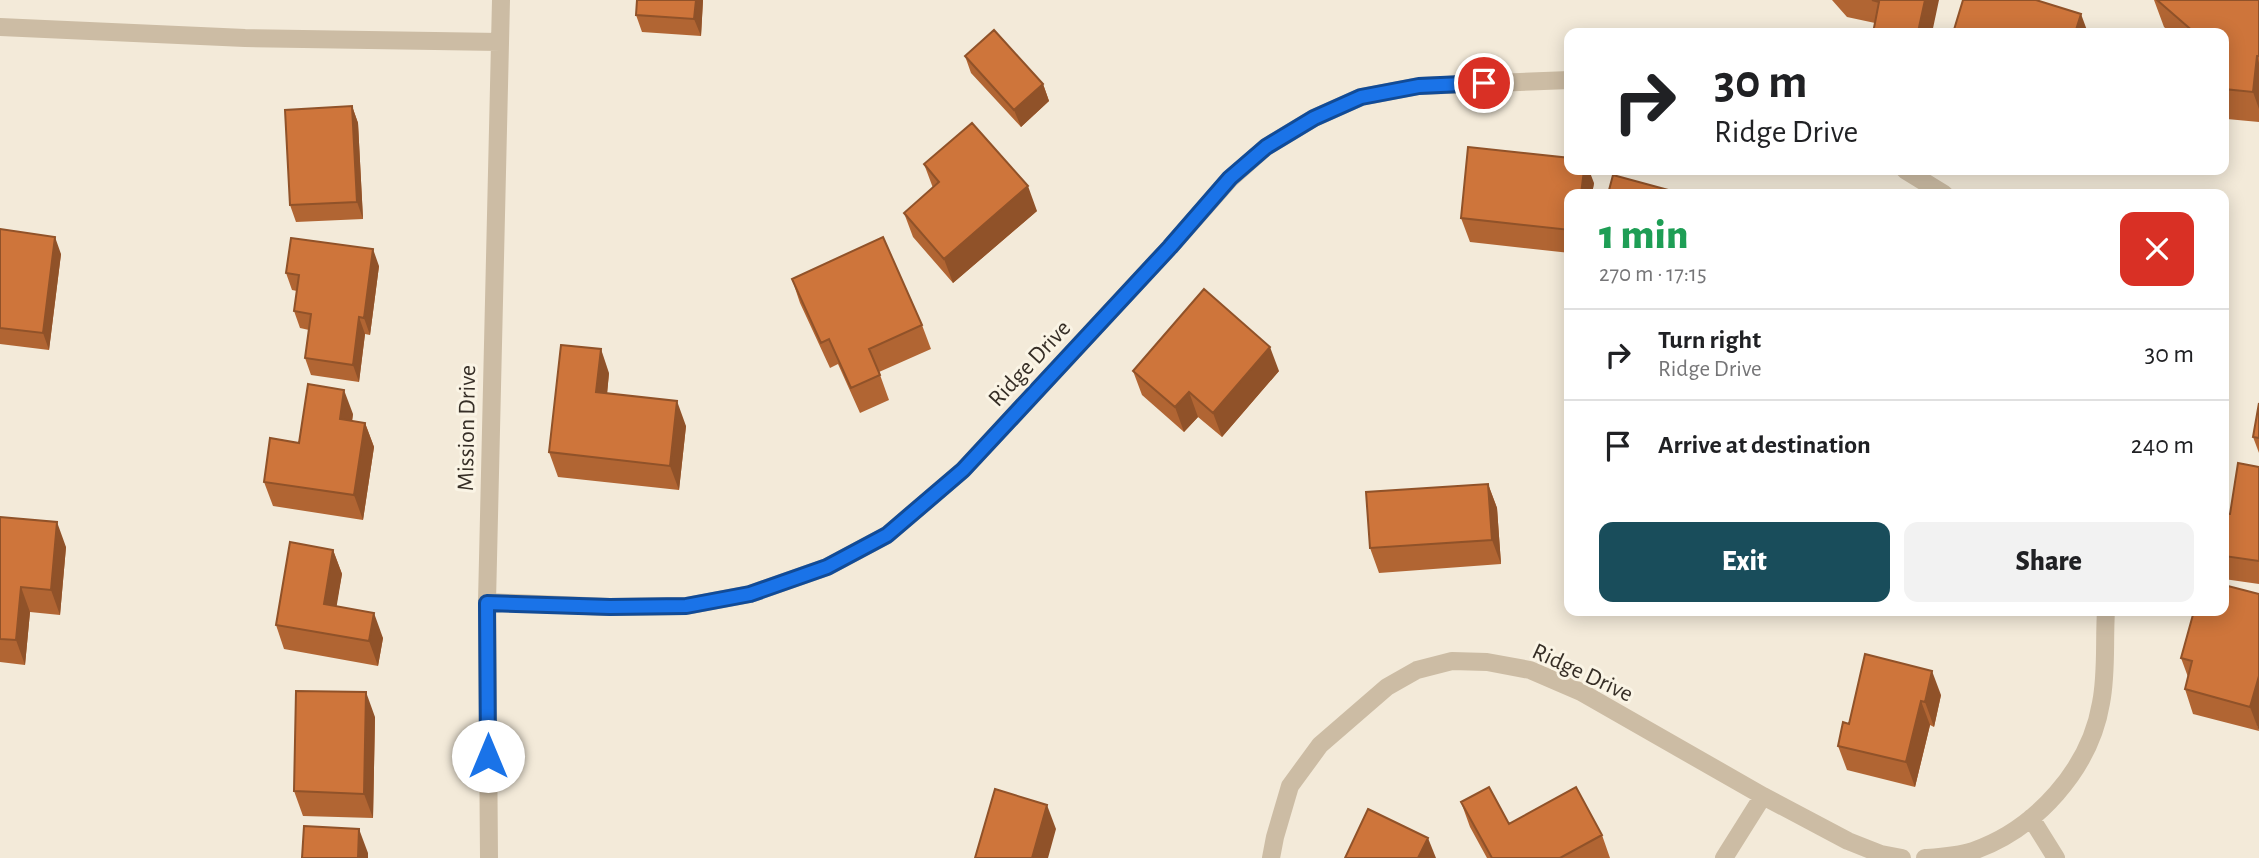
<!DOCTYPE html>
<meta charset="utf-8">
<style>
:root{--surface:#fff;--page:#f2f2f2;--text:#202124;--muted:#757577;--line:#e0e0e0;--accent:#194d5b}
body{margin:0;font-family:"Alegreya Sans",sans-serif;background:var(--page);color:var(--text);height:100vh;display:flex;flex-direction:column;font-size:26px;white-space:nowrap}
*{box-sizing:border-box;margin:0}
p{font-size:23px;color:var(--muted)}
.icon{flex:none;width:38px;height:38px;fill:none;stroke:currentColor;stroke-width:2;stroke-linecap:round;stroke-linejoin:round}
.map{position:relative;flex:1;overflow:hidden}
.side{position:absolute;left:1564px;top:189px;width:665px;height:427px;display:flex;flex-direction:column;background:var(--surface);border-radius:14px;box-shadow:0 4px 18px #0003}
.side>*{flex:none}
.banner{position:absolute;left:1564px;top:28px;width:665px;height:147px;border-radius:14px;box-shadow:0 4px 18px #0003;background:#fff;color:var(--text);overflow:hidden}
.pin{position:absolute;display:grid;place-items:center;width:60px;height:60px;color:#fff;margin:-30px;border:4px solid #fff;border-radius:50%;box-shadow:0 2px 7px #0007}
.me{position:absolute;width:77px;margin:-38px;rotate:0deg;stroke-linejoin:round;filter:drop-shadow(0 0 5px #0008)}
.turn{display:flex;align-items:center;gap:24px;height:147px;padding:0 35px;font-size:32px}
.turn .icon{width:91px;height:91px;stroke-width:2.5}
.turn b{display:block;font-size:49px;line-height:60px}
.round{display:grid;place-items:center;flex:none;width:74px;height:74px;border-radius:14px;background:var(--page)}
.overview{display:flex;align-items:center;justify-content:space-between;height:119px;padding:0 35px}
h1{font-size:42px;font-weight:800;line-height:52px;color:#1e9e55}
.cta{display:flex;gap:14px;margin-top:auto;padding:14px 35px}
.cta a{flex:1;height:80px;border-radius:14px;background:var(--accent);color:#fff;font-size:28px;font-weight:800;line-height:80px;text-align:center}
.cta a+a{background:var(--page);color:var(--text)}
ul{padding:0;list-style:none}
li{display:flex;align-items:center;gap:21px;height:91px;padding:0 35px;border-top:2px solid var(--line)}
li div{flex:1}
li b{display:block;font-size:26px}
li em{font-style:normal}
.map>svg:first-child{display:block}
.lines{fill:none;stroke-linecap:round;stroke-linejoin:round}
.street{stroke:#ccbca4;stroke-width:18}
.wall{fill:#b16533}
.shaded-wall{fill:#905229}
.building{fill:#ce753b;stroke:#905229;stroke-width:2}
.route-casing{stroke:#114b97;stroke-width:18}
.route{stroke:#1a73e8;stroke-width:12}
.labels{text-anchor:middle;stroke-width:6;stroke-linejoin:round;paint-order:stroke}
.street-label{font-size:24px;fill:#362e26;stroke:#faf4e5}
</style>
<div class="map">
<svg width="2259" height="858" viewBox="0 0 2259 858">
<rect width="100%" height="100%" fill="#f3ead9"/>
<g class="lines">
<path class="street" d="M0,27L245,38L500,42
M1905,170L1944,194
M487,602L610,607L686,606L750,594L827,567L887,535L963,470L1170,247L1230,179L1266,147L1314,118L1361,97L1419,86L1570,80
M2031,818L2056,858
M489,858L487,602L501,0
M1271,858L1275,837L1290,786L1320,745L1387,687L1417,670L1452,661L1487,662L1530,670L1581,692L1763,796L1848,841L1881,854L1902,858
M1724,858L1763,796
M1925,858C1940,857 1958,856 1973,851C2036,829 2090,769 2101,703C2107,673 2104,641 2106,611"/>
</g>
<path class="wall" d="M637,0H703L701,36L642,32L636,15Z
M1832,0H1939L1875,23L1847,17Z
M2154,0H2259V122L2227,119L2224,112V33H2171L2164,27Z
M965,56L1043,84L1049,101L1021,127L971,73Z
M352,106L358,123L363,219L296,222L290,205Z
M924,164L1037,211L953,283L913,237L904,213L933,188Z
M1594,183L1592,194H1570V253L1470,242L1461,218Z
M0,229L61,254L49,350L0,344Z
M379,266L370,335L365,334L359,382L311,375L305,358L309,330L300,328L294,311L297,291L292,290L286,273Z
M792,279L922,325L931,349L879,372L889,400L860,413L838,364L830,368L800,303Z
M1133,371H1279L1222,437L1198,417L1184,432L1142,395Z
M609,373L607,393L686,426L679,490L558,477L549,452Z
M2259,403V453L2253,437Z
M353,414L352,421L365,423L374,447L363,520L273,506L264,482L299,443Z
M2259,467V584L2224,579V514H2230Z
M1488,484L1497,508L1501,564L1379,573L1370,548Z
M0,517L66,547L60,615L30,612L25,665L0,662Z
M333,550L342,574L336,606L383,638L378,666L284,649L276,625Z
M2224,611L2259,731L2193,714L2185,689L2188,677L2181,658Z
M1941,695L1934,727L1930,725L1915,787L1847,770L1838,746L1849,724Z
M375,717L373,818L303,816L294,791Z
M1461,802L1509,824L1602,835L1610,858H1487L1470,827Z"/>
<path class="shaded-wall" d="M696,0H703L701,36L694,19Z
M1925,0H1939L1932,33H1916Z
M2081,14L2088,33H2075Z
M2257,56L2259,63V109L2253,92Z
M1043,84L1049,101L1021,127L1014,110Z
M352,106L358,123L363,219L357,202Z
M1584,170H1589L1594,183L1592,194H1581Z
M1028,186L1037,211L953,283L944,259Z
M55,237L61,254L49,350L43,333Z
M373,249L379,266L370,335L364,318Z
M359,317L365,334L359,382L353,365Z
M1270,347L1279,371L1222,437L1213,413Z
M601,349L609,373L605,416L596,392Z
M344,390L353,414L349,443L340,419Z
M1189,392L1198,417L1184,432L1175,407Z
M677,401L686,426L679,490L670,466Z
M365,423L374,447L363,520L354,495Z
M1488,484L1497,508L1501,564L1492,540Z
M57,522L66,547L60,615L51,590Z
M333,550L342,574L333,628L324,604Z
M21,587L30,612L25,665L16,640Z
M374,613L383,638L378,666L369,641Z
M1932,671L1941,695L1934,727L1925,702Z
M2259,676V731L2250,707Z
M366,692L375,717L373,818L364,794Z
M1921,701L1930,725L1915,787L1906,762Z
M1047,805L1056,829L1048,858H1032Z
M359,829L368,853V858H358Z
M1428,838L1436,858H1418Z"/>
<path class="building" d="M637,0H696L694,19L636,15Z
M1872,0H1925L1918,32L1916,33H1873L1879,2Z
M1963,0H2036L2081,14L2075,33H1953Z
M2157,0H2259V56H2257L2253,92L2224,89V33H2195Z
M994,30L1043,84L1014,110L965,56Z
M352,106L357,202L290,205L285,110Z
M972,123L1028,186L944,259L904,213L939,182L924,164Z
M1468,147L1570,158V170H1584L1581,194H1570V230L1461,218Z
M1613,175L1683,194H1608Z
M0,229L55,237L43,333L0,328Z
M883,237L922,325L869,349L880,375L851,388L829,339L821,343L792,279Z
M291,238L373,249L364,318L359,317L353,365L305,358L311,314L294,311L299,275L286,273Z
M1204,289L1270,347L1213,413L1189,392L1175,407L1133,371Z
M561,345L601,349L596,392L677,401L670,466L549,452Z
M308,384L344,390L340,419L365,423L354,495L264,482L270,438L299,443Z
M2259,403V438L2253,437Z
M2238,463L2259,467V561L2224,556V514H2230Z
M1488,484L1492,540L1370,548L1366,492Z
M0,517L57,522L51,590L21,587L16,640L0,639Z
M290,542L333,550L324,604L374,613L369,641L276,625Z
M2224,585L2259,594V676L2250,707L2185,689L2192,661L2181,658L2194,611H2224Z
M1865,654L1932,671L1925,702L1921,701L1906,762L1838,746L1843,722L1849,724Z
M296,691L366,692L364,794L294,791Z
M1489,787L1509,824L1576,787L1602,835L1560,858H1492L1461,802Z
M995,789L1047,805L1032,858H975Z
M1368,809L1428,838L1418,858H1345Z
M304,826L359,829L358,858H302Z"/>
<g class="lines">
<g class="route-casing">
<path id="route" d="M488,756L487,603L610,607L686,606L750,594L827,567L887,535L963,470L1170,247L1230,178L1266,147L1314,118L1361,97L1419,86L1484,83"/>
</g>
<use href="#route" class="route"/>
</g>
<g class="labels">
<g class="street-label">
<text transform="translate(1029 363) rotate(-47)" y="8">Ridge Drive</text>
<text transform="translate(466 428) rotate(-89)" y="8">Mission Drive</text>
<text transform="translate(1583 672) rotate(25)" y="8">Ridge Drive</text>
</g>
</g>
</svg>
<div class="pin" style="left:1484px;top:83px;background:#d93025"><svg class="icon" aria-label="arrive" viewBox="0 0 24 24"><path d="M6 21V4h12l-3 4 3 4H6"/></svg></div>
<svg class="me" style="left:488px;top:756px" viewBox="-20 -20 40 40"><circle r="19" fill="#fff"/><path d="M0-13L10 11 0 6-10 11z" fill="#1a73e8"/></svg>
<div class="banner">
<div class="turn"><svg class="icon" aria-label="right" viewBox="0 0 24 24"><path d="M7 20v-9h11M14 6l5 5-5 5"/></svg><div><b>30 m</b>Ridge Drive</div></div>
</div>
<section class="side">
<div class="overview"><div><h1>1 min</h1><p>270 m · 17:15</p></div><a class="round" style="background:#d93025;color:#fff"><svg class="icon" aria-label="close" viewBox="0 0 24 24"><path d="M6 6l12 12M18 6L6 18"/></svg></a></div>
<ul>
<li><svg class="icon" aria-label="right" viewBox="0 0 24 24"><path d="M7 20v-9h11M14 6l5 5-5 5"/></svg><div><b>Turn right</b><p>Ridge Drive</p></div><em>30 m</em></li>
<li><svg class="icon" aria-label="arrive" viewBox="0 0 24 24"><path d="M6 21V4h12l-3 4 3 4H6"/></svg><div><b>Arrive at destination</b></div><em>240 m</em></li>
</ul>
<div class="cta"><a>Exit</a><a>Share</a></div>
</section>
</div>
